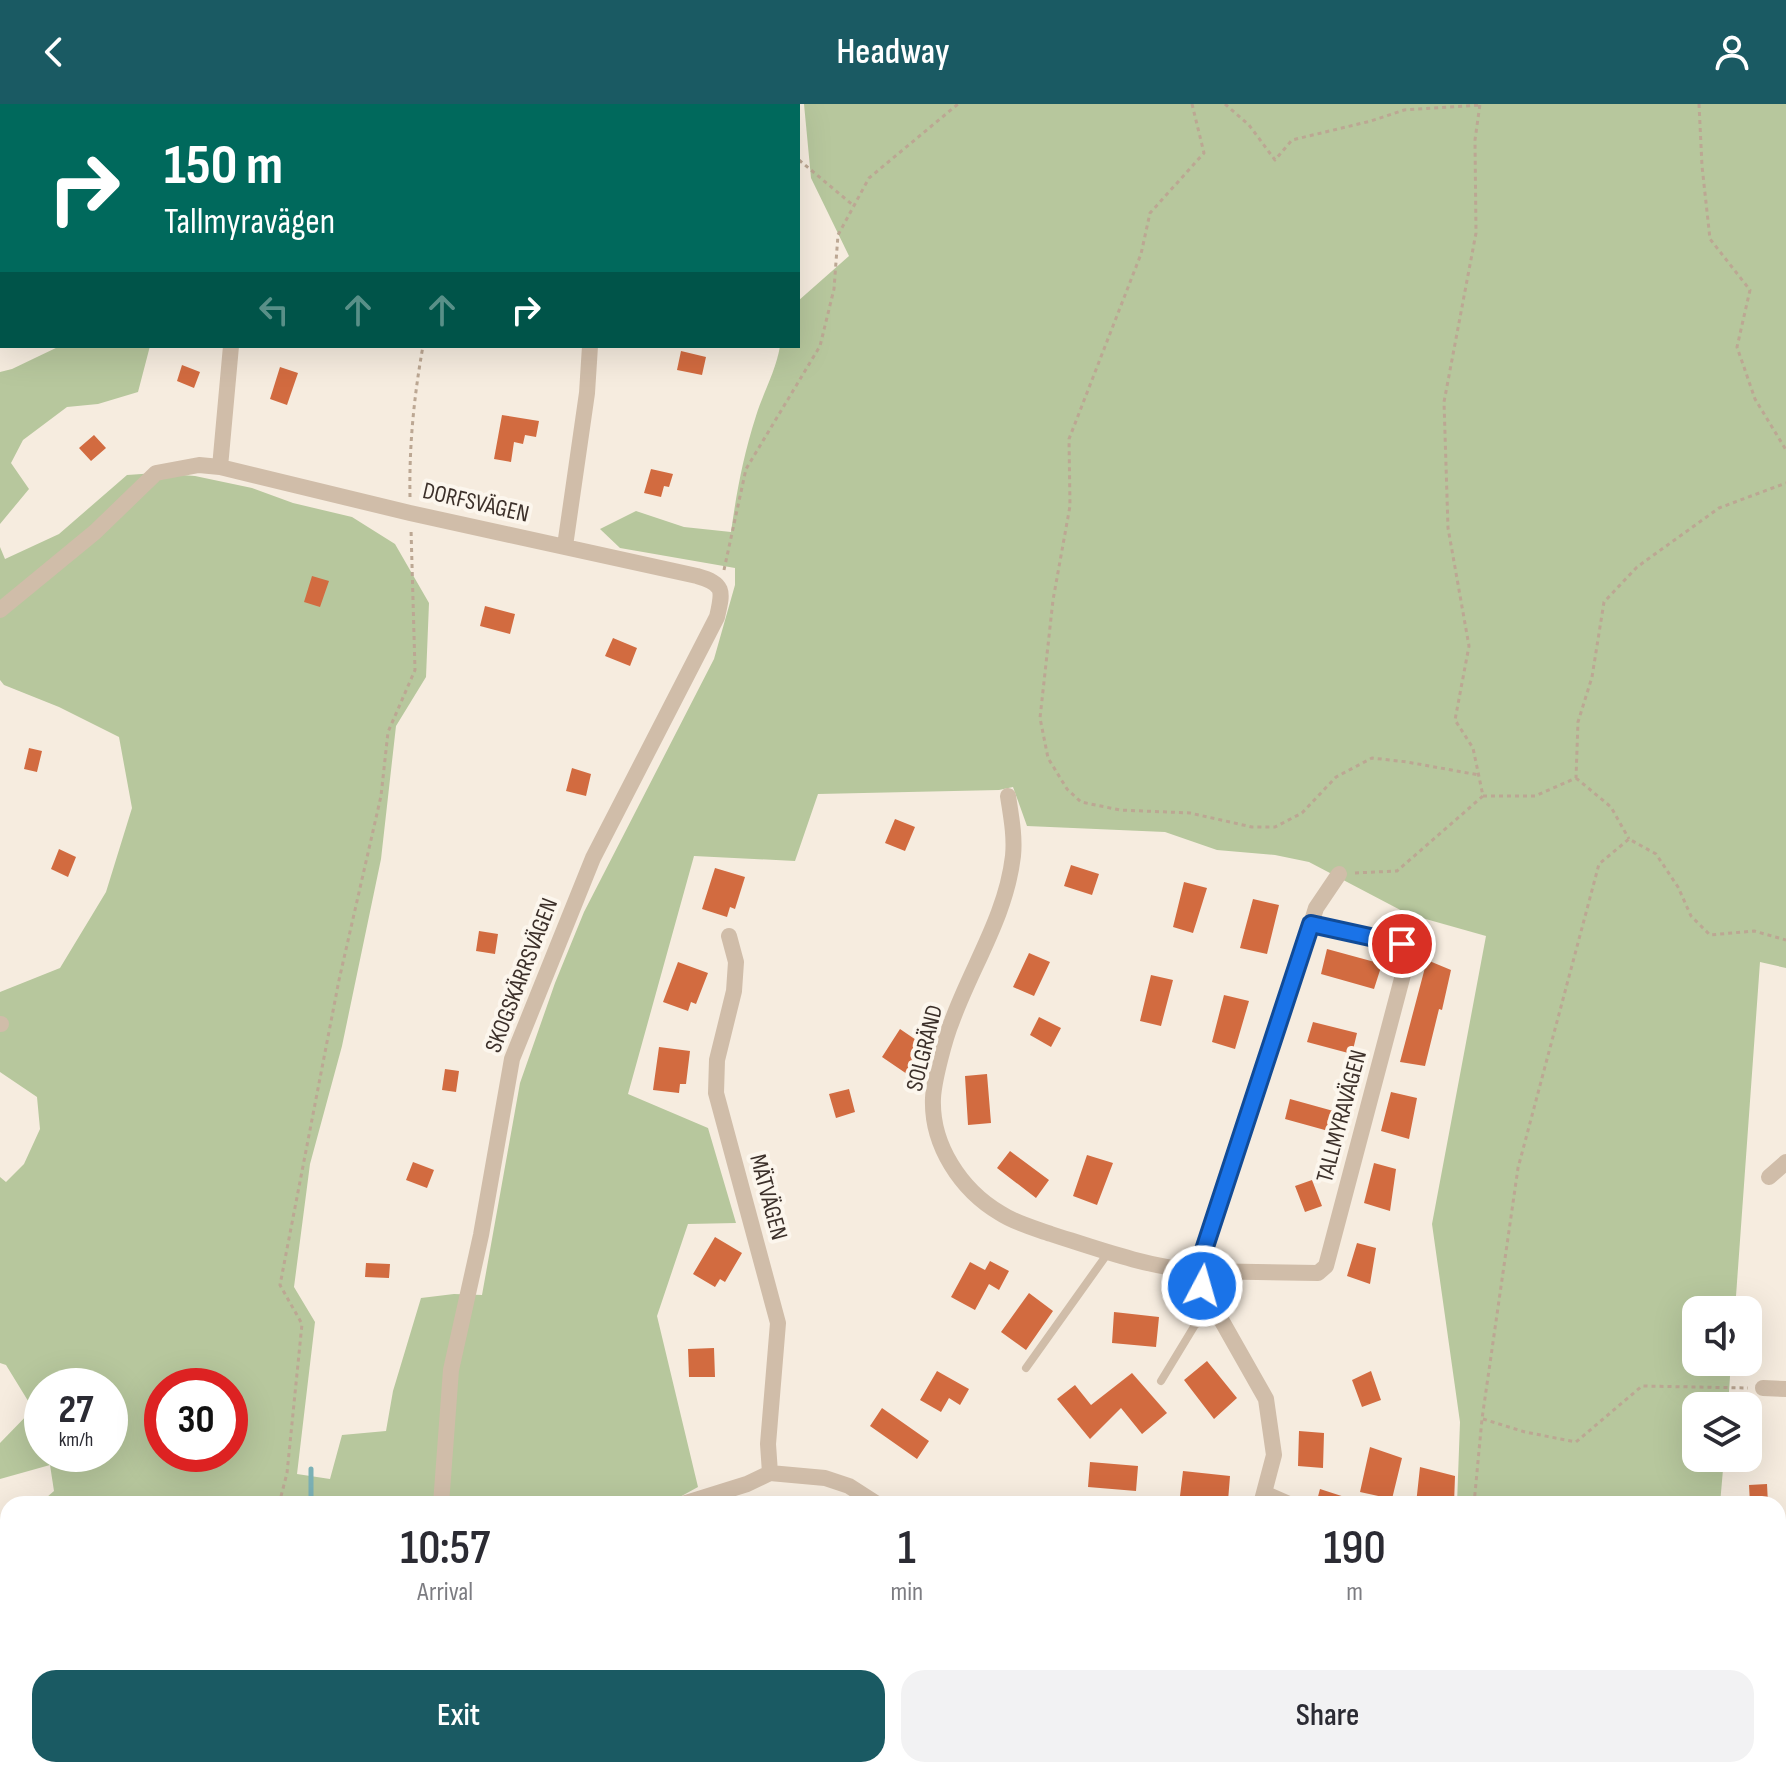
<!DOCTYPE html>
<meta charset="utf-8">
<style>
:root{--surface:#fff;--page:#f2f2f3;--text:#2b2b33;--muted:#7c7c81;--accent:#1a5a63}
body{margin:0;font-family:"Sofia Sans Condensed",sans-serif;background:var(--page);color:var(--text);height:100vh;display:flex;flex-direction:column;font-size:30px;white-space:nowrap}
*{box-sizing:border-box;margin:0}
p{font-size:26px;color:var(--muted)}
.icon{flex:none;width:44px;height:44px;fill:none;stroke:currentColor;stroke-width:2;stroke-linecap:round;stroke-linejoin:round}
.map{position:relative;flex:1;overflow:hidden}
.side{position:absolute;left:0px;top:1392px;width:1786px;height:282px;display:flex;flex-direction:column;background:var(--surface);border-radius:24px 24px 0 0;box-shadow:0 8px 32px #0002}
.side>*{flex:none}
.top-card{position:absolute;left:0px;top:0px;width:800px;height:244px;box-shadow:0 8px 32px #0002;background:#00695c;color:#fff;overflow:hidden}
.buttons{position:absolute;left:1682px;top:1192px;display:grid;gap:16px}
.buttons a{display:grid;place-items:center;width:80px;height:80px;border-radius:16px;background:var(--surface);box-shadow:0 8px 32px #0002;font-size:40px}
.speed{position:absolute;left:24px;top:1264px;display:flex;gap:16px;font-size:40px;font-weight:700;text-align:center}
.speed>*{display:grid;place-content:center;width:104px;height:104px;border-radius:50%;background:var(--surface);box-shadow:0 8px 32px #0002;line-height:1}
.speed small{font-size:20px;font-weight:400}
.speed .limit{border:12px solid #d22;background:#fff;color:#111}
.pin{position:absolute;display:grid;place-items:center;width:68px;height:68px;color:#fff;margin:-34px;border:4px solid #fff;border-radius:50%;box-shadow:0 2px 8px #0007}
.me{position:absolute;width:88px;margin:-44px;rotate:6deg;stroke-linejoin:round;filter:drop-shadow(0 0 6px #0008)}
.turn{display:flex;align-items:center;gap:28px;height:168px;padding:0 32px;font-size:36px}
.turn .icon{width:104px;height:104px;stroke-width:2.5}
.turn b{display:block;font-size:56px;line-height:68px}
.lanes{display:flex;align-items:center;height:76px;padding:0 32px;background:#0003;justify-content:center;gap:40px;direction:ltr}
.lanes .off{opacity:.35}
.eta{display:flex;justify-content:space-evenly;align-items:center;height:136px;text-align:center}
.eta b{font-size:48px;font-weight:600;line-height:56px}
.cta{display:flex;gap:16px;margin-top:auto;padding:16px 32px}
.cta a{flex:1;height:92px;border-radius:24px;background:var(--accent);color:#fff;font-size:32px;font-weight:600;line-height:92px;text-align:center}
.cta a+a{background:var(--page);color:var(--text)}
header{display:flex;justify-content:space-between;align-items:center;height:104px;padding:0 32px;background:var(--accent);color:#fff;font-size:36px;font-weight:600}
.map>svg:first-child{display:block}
.green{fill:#b7c79d;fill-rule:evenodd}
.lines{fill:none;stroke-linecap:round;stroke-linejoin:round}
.stream{stroke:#7bb1b6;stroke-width:5}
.building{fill:#d26b40}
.path{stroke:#bca793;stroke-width:3;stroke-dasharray:4 4;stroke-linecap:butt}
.lane{stroke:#d0bda9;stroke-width:8}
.street{stroke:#d0bda9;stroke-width:16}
.route-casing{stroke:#114b97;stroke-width:20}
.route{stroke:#1a73e8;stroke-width:14}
.labels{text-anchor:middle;stroke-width:8;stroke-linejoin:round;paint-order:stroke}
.street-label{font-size:24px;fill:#3c302a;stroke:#fcf6ed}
</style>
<header><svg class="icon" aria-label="back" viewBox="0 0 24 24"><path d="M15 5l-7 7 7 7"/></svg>Headway<svg class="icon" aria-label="person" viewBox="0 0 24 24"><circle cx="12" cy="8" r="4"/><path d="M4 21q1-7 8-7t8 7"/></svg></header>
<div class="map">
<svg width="1786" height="1673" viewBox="0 0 1786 1673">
<rect width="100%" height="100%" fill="#f6ecdf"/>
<path class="green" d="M7,0H304L303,2Z
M804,0H1786V864L1760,858L1735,1206H1696V1258H1731L1728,1302H1696V1354H1724L1720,1400H1457L1460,1318L1432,1120L1486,832L1408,810L1309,758L1275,751L1217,746L1165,728L1027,722L1013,683L999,686L818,690L795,757L694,752L628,990L708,1024L736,1119L688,1120L657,1212L698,1383L667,1400H39L54,1387L50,1361L0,1375V1339L33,1305L6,1261L0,1259V1073L6,1078L24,1060L40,1025L37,993L0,968V888L60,864L106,788L132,704L119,633L59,603L4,581L0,576V443L5,455L59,430L127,371L156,369L195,372L252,384L293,399L352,413L395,440L429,499L426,573L396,622L381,755L342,942L310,1060L294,1183L315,1218L297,1370L330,1375L342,1331L386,1327L393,1287L421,1194L454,1190L482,1191L520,979L555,879L584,808L714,555L735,481V464L620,444L600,425L636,407L684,423L731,428C737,386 743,353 756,312C763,289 776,267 780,242H798V197L849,152L811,74ZM42,1282H110V1350H42ZM162,1282H230V1350H162Z
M60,242H150L138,288L98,300L67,303L23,336L11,359L29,385L0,420V268L12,265Z
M8,1414V1666H588L594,1673H0V1417Z
M1451,1666H1701L1700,1673H1454Z"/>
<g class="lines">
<path class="stream" d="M311,1400V1365
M260,1673L262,1666"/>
</g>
<path class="building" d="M681,247L706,253L702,271L677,266Z
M182,261L200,268L194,284L177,277Z
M280,263L298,269L287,301L270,295Z
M502,311L539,317L536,333L525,331L523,340L514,338L511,358L494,355Z
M94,331L106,344L91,357L79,344Z
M651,365L673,370L669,383L664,382L661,393L644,389Z
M312,472L329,477L320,503L304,498Z
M485,502L515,510L510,530L480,522Z
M613,534L637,544L630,562L605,552Z
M29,644L42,647L37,668L24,665Z
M572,664L591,670L586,692L566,687Z
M895,715L915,723L905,747L885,739Z
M59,745L76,753L68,773L51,765Z
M1071,761L1099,770L1092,791L1064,782Z
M715,764L745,773L735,805L730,803L727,813L702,805Z
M1184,778L1207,784L1193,829L1173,823Z
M1253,795L1279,801L1267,850L1240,844Z
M479,827L498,830L495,850L476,847Z
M1327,845L1382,860L1374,885L1321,870Z
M1029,849L1050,858L1034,892L1013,883Z
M1427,856L1451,866L1442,906L1439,905L1425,962L1400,958Z
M678,858L708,869L696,900L691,898L688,907L663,898Z
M1151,871L1173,876L1161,922L1140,917Z
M1224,891L1249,897L1235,945L1212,938Z
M1039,913L1061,924L1051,943L1030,931Z
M1313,918L1357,929L1352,950L1307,938Z
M900,925L925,942L907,970L882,953Z
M659,943L690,947L686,980H680L679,989L653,986Z
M445,965L459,967L456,988L442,986Z
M987,970L991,1019L968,1021L965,972Z
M849,985L855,1008L836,1014L829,990Z
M1391,988L1417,994L1409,1035L1381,1027Z
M1290,995L1337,1008L1332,1028L1285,1015Z
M1010,1047L1049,1076L1036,1094L997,1064Z
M1087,1051L1113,1059L1097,1101L1073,1092Z
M413,1058L434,1066L427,1084L406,1076Z
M1374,1059L1396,1065L1390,1107L1364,1099Z
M1312,1076L1322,1102L1305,1108L1295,1082Z
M715,1133L742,1149L725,1178L720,1175L715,1183L693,1170Z
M1357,1139L1376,1144L1370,1180L1347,1172Z
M990,1157L1009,1167L999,1186L989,1180L975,1206L951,1193L970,1158L985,1166Z
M366,1159L390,1160L389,1174L365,1173Z
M1029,1189L1053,1207L1026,1246L1001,1228Z
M1114,1208L1159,1213L1156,1243L1112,1239Z
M714,1244L715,1273H689L688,1245Z
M1207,1257L1237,1294L1214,1315L1184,1276Z
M937,1267L969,1285L960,1301L949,1294L941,1308L920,1296Z
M1371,1267L1381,1296L1362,1303L1352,1276Z
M1132,1269L1167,1309L1142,1330L1121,1304L1090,1335L1057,1295L1075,1281L1091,1301Z
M882,1304L929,1337L917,1355L870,1322Z
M1299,1327L1324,1329L1323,1364L1298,1362Z
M1370,1343L1402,1354L1392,1395L1360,1388Z
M1090,1358L1138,1362L1136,1387L1088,1383Z
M1420,1363L1455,1372L1454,1400H1416Z
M1183,1367L1230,1372L1228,1397L1180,1392Z
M1767,1380L1768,1400H1750L1749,1381Z
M1320,1385L1357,1397V1400H1316Z"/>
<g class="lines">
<path class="path" d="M775,0V2
M1192,0L1204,49L1150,109L1141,150L1069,335L1070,402L1053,496L1040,614L1048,654L1067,685L1081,698L1120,706L1190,709L1252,723H1275L1302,709L1336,673L1372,654L1407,658L1479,671
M1225,0L1249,21L1275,56L1292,36L1371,17L1404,6L1480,1
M1699,0L1702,62L1710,135L1750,186L1737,243L1755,295L1786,346
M469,2V0
M799,56L854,102
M410,393C409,342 414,292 423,242
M724,466L746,365L820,242L834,185L838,131L869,74L958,0
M1576,674L1611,703L1629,735
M1483,692H1535L1576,674L1578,618L1592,573L1604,498L1637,463L1719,404L1786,379
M1355,769L1397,767L1483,692L1473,644L1455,616L1469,542L1448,424L1444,298L1476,129L1475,36L1480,0
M1483,1315L1525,1328L1576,1338L1642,1282L1748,1284
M279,1400L287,1369L302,1220L280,1181L339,876L381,692L388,628L415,566L411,425
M1474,1400L1482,1315L1518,1064L1599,760L1629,735L1656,750L1678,783L1691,812L1710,831L1754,827L1786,836
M300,1666L307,1673
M1482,1666V1673
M309,1673L312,1666"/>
<path class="lane" d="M1026,1264L1108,1149
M1161,1277L1195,1221L1216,1207"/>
<path class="street" d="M313,2L314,0
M641,2V0
M220,363L231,242
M565,442L587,289L590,242
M0,506L95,428L156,369L199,361L220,363L410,409L697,472C725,480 723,487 717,513L593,754L512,955L481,1131L451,1266L441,1400
M1008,692C1011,712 1015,732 1013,752C1006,812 972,862 952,917C945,934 934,976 933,994C931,1041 961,1086 1000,1109C1015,1119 1034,1124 1051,1130C1098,1145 1147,1163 1197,1167L1202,1182L1266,1295L1274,1351L1261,1400
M1311,820L1402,840L1409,848L1326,1162L1318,1169L1197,1167L1311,820L1316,804L1339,770
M729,832L736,858L734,887L717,956L716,989L778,1219L768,1340L770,1369
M0,920H1
M1769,1073L1786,1058
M1763,1284L1786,1285
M1264,1389L1289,1400
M683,1400L747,1380L770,1369L825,1374L849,1382L877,1400
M996,1666L1001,1673
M878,1673L885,1666
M1155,1673L1158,1666
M1300,1673L1305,1666"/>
</g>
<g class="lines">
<g class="route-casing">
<path id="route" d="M1202,1182L1197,1167L1311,820L1402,840"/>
</g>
<use href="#route" class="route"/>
</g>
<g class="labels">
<g class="street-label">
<text transform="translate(476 398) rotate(13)" y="8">DORFSVÄGEN</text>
<text transform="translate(521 871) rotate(-69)" y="8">SKOGSKÄRRSVÄGEN</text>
<text transform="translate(924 944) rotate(-76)" y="8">SOLGRÄND</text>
<text transform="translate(1341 1012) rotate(-75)" y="8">TALLMYRAVÄGEN</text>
<text transform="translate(769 1093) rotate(75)" y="8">MÄTVÄGEN</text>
</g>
</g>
</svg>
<div class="buttons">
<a><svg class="icon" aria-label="sound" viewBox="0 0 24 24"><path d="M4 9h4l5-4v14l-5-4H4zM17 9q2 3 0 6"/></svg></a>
<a><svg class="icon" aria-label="layers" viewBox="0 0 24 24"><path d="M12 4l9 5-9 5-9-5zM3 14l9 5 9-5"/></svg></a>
</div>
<div class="speed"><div>27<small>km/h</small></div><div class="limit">30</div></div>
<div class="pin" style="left:1402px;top:840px;background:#d93025"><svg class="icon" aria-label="arrive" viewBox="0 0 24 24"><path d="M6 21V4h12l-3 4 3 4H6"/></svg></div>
<svg class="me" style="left:1202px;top:1182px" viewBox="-20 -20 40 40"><circle r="17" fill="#1a73e8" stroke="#fff" stroke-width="3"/><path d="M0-11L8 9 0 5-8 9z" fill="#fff"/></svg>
<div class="top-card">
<div class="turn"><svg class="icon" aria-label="right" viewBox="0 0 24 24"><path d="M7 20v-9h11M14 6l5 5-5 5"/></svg><div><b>150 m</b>Tallmyravägen</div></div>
<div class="lanes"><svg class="icon off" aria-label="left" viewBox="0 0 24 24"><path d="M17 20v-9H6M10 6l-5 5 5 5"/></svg><svg class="icon off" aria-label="ahead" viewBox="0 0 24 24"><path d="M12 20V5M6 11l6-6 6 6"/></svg><svg class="icon off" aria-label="ahead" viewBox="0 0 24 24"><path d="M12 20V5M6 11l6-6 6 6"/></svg><svg class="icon" aria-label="right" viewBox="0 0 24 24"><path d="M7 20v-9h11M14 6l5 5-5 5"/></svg></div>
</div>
<section class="side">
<div class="eta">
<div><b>10:57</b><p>Arrival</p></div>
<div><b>1</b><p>min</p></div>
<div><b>190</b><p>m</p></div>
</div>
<div class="cta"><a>Exit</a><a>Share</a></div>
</section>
</div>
